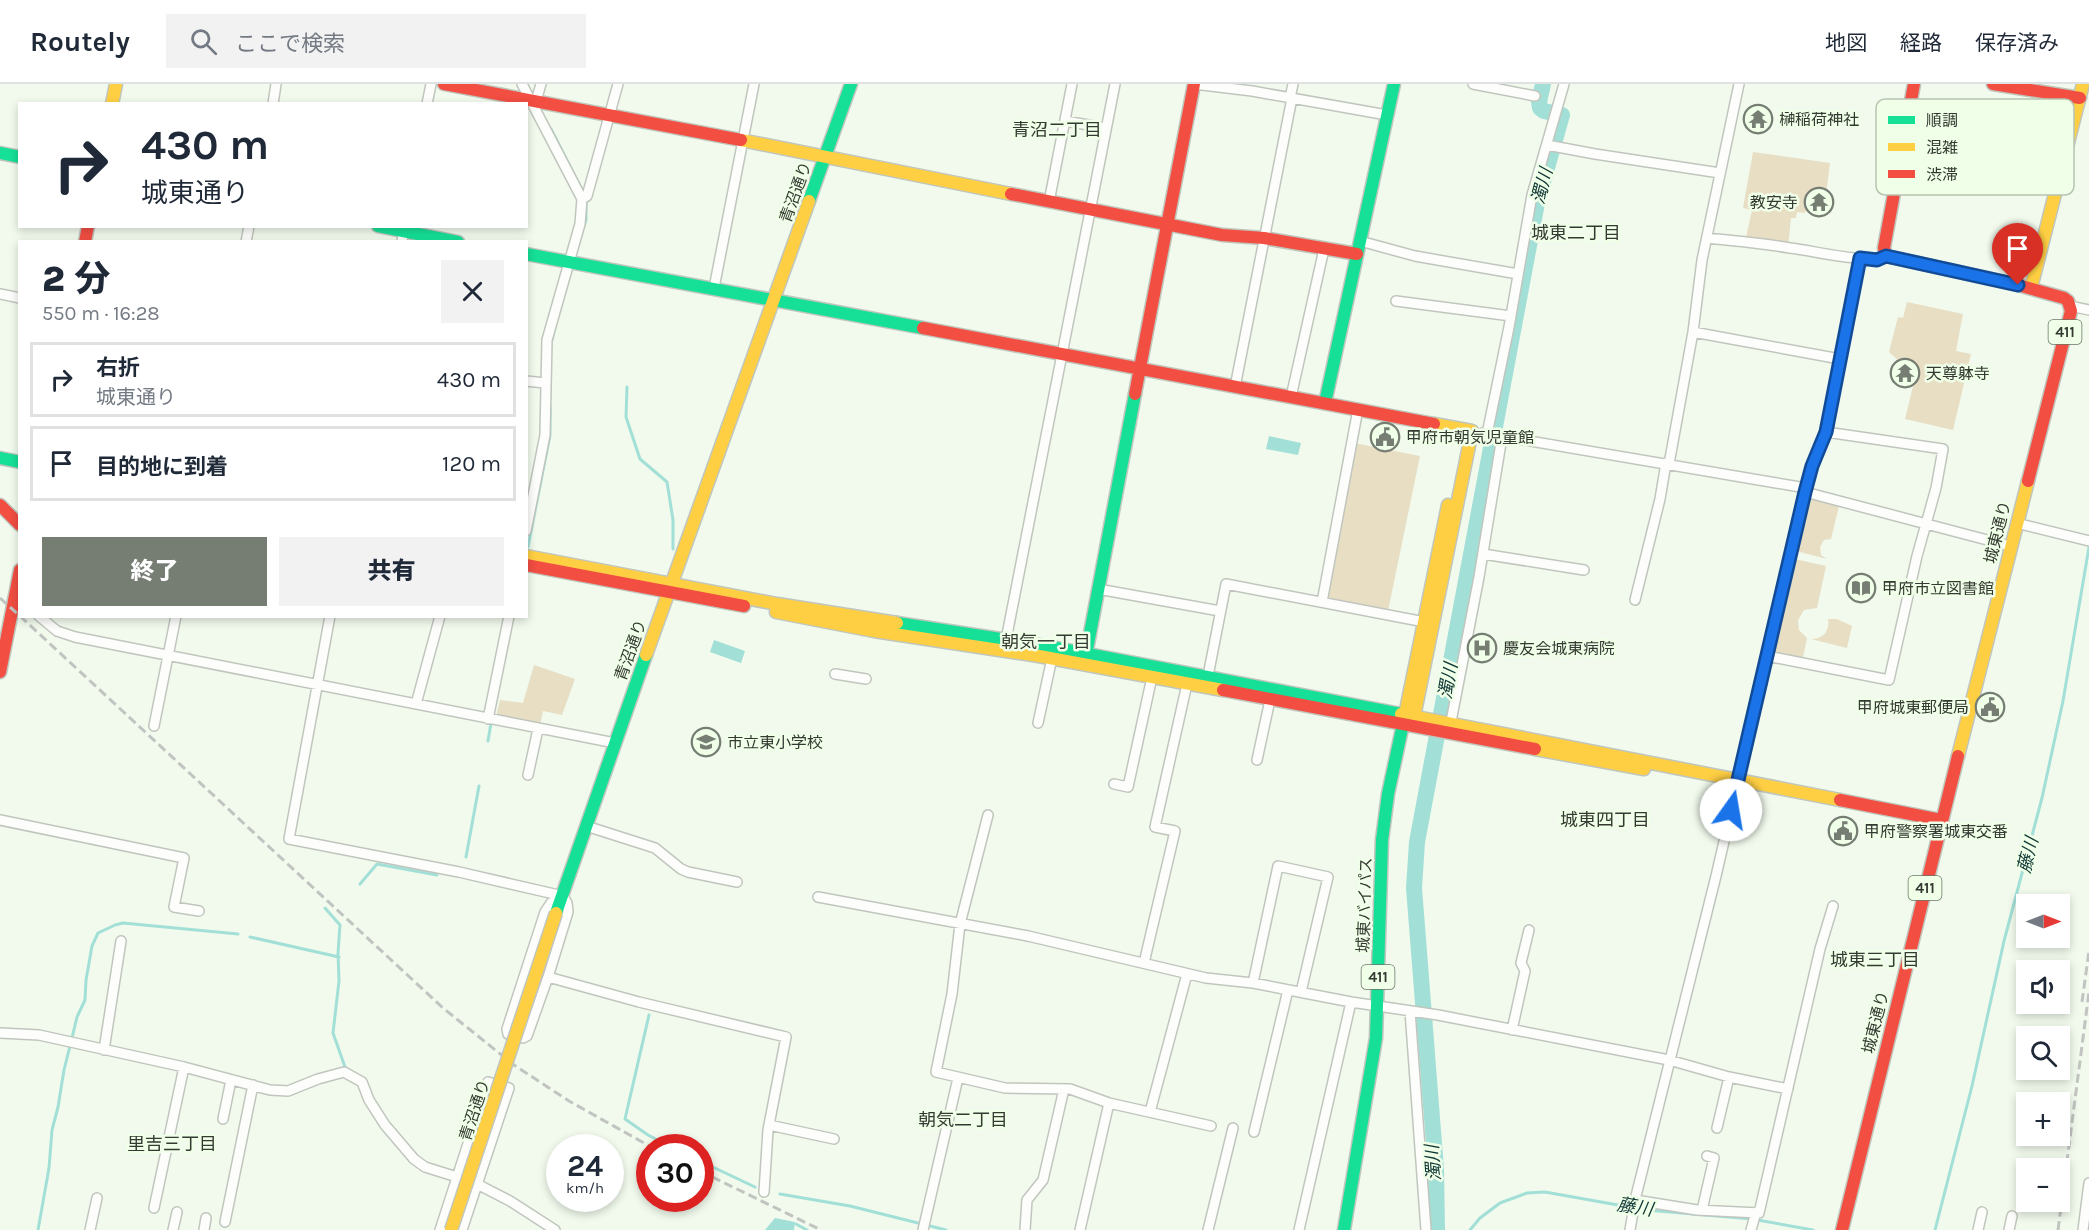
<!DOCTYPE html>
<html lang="ja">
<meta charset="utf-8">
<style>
:root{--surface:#fff;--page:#f2f2f3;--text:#1f2937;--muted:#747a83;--line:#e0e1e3;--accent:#767d73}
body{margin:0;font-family:Karla,"Noto Sans JP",sans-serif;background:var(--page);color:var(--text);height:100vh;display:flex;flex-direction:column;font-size:22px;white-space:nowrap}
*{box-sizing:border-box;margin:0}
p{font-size:20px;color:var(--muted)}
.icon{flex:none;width:33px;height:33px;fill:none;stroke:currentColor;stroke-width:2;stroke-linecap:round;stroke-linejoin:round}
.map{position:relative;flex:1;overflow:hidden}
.panel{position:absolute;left:18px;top:156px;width:510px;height:378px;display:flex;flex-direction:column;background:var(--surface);border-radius:0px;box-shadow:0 3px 9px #0003}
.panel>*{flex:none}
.hud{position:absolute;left:18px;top:18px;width:510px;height:126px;border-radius:0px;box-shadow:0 3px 9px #0003;background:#fff;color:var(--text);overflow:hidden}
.needle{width:39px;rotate:90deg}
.fabs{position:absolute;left:2016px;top:810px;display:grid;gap:12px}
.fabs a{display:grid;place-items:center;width:54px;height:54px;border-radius:0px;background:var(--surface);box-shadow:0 3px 9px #0003;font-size:30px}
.speed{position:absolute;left:546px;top:1050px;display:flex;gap:12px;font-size:30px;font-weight:700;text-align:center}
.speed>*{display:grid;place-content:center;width:78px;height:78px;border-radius:50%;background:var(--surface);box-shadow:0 3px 9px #0003;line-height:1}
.speed small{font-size:15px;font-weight:400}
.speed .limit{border:9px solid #d22;background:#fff;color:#111}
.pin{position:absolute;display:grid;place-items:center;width:51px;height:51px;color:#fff;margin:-62px -26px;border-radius:50% 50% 50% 0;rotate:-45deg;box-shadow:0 0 6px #0007}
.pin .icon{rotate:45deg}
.me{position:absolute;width:66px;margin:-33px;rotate:13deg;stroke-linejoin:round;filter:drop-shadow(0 0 4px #0008)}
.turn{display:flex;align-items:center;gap:21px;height:126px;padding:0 24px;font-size:27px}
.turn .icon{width:78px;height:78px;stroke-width:2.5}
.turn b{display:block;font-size:42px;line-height:51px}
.round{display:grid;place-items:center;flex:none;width:63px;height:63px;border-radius:0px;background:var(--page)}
.overview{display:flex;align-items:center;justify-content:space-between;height:102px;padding:0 24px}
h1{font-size:36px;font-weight:800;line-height:45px}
.cta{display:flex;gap:12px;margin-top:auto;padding:12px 24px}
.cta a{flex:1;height:69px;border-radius:0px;background:var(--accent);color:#fff;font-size:24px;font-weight:800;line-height:69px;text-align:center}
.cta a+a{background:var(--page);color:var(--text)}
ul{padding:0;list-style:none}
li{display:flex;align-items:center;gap:18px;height:75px;margin:0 12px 9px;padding:0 12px;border:3px solid var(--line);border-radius:0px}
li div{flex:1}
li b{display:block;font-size:22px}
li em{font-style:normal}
header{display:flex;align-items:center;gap:36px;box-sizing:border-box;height:84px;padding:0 30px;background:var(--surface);border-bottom:2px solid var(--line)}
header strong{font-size:28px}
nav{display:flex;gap:33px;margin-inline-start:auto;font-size:21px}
.search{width:420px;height:54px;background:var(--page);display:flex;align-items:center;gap:15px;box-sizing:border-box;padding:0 21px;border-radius:0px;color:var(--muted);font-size:22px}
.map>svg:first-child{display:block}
.green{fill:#e7dec4}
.water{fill:#a2dfd7}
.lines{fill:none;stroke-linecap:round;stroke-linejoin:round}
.stream{stroke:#a2dfd7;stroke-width:3}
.river{stroke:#a2dfd7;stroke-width:16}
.street-casing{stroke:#c0c6bd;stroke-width:12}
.fast-casing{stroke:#c0c6bd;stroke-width:15}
.slow-casing{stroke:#c0c6bd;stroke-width:15}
.jam-casing{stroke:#c0c6bd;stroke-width:15}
.street{stroke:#fdfefc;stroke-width:9}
.fast{stroke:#16e098;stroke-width:12}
.slow{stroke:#ffcf43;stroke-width:12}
.jam{stroke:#f24e42;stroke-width:12}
.rail{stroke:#c1c4c0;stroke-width:3;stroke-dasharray:9 4.5;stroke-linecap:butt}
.slow-bridge-casing{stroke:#c0c6bd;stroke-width:15;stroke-linecap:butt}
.slow-bridge{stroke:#ffcf43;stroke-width:12}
.route-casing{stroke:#114b97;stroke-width:15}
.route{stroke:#1a73e8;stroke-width:10}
.labels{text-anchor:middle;stroke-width:5;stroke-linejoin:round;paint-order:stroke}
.shield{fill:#f0ffe8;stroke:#6c7568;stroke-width:1.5}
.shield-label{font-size:15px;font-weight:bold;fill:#343a31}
.poi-label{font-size:16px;fill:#343a31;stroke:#f0ffe8;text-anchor:start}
.street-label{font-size:16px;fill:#343a31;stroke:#f0ffe8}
.neighbourhood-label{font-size:18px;fill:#343a31;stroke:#f0ffe8}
.water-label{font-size:18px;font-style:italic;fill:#103836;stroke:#f0ffe8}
.key{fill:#f0ffe8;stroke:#b8c4b1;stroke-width:1.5}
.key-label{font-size:16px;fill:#343a31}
</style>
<header>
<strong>Routely</strong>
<div class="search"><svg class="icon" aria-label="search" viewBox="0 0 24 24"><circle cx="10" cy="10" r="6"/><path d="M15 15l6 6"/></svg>ここで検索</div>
<nav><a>地図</a><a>経路</a><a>保存済み</a></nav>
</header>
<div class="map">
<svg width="2089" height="1146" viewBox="0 0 2089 1146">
<rect width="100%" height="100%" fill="#f1faed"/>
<path class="green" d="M1753,68L1830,79L1826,110L1808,108L1805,129L1797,128L1796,134H1791L1788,163L1745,158L1752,126L1743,124Z
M1907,218L1963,230L1956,267L1971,270L1953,346L1905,335L1918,282L1899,277L1889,268L1898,233L1903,234Z
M1354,359L1420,372L1388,527L1328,516L1326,512Z
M1805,408L1840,418L1831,455L1824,456L1820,463L1821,471L1827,475L1792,466Z
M1790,474L1826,482L1817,524L1804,526L1798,536L1799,546L1807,554L1802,578L1767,572Z
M1828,535H1837L1852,542L1847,564L1811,555C1823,555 1830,547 1828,535Z
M534,581L575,595L562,631L543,627L540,641L496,633L500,616L523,619Z"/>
<path class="water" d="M1269,352L1301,359L1298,371L1266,365Z
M714,556L745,567L741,579L710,568Z
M775,1134L795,1138L794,1146H765Z"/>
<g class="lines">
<path class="stream" d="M551,45L584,110
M584,142L586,136V116
M552,256L555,243
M627,303L626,333L640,375L667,398L673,436V465
M528,463L550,351V323
M488,657L491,639
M466,773L479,702
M360,800L377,780L437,791
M325,824L340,841L338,869L339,897L333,949L345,983
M250,853L339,873
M649,931L625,1035L648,1051L673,1064
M72,954L77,933L85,916L86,896L92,862L98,849L115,841L123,839L238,850
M700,1077L755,1103
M780,1110L850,1122L946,1146
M796,1140L807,1146
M38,1146L49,1084L52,1046L58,1023L64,986L70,962
M1470,1146L1480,1134L1500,1119L1527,1109L1545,1108L1646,1126L1752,1135L1813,1146
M1935,1146L1972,1002L2004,857L2042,714L2063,617L2089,463"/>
<path class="river" d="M1437,1146L1436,1085L1414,804L1417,758L1537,119L1562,31L1544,27L1540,24L1539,18L1543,0"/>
<g class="street-casing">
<path id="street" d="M522,0L582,115
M1194,0L1252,7L1387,31
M1473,0L1535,12
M1290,14L1293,0
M536,17L541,0
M273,20L276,0
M427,20L431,0
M1065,37L1106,44
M1547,61L1595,70L1720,89
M1049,118L1072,0
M1707,154C1734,157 1762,159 1790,164C1816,167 1863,180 1886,172
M1360,157L1415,172L1518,190
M246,158L249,142
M402,158L404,142
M714,204L754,0
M0,210L20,214
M1396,217L1511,232
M2070,222L2089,226
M1693,248L1840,275
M526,297L545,299
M1235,303L1292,14
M1291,313L1324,165
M1483,349L1806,404
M1487,350L1509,243L1532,111L1564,0
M1669,380L1693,248L1702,176L1739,0
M1805,408L2010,462
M2016,439L2089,457
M526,447L545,351L547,256L580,140L582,115L587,112L618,0
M1483,470L1584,486
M1098,505L1220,527
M1635,516L1660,415L1666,379
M1322,518L1358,325
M39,532L57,547L75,553L615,659
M330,532L289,755L459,788L563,812L567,819L568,828L548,893L639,918L786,953L768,1046L764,1108
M1005,561L1115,0
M1767,572L1889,596L1917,472L1936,404L1943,365L1826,348
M835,590L866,595
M1207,597L1226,500L1430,539
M416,620L440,532
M488,635L509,532
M1038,639L1052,574
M154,642L176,532
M1450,643L1479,493L1502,353
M1257,676L1270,616
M528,691L538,645
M1114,700L1128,703L1152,593
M988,731L960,840L952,910L936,988L1005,1004L1070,1005L1109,1019L1211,1042
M0,736L184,774L174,823L199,827
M586,742L655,764L681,785L688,788L737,798
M818,813L1028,852L1206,894L1253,899L1351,918L1438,931L1669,976L1729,993L1788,1005
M1144,879L1175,747L1155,743L1187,600
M548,893L527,952L523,954L508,950L507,945L545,828L551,819L563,812
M1253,899L1278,782L1328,793L1301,908
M1410,927L1426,1146
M1512,946L1525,887L1521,879L1529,846
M0,949L39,951L184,983L270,1006L288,1007L318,995L344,988L362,998L369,1016L385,1041L414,1075L425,1083L457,1093
M104,966L121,857
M1150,1028L1187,890
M223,1035L231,996
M769,1041L834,1055
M1717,1044L1729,993
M1254,1048L1288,906
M477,1100L510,1117L555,1146
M1635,1116L1697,1126L1759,1129L1820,865L1833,822
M154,1124L184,983
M1702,1126L1714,1074L1707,1072
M225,1138L253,1001
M90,1146L97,1114
M173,1146L177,1128
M204,1146L206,1134
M440,1146L488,998L509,1004L462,1146
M923,1146L958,994
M1025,1146L1027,1116L1043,1096L1064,1005
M1080,1146L1109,1019
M1208,1146L1233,1044
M1299,1146L1351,918
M1630,1146L1635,1116L1716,792L1805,408L1812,382L1826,348L1860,174
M1751,1146L1756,1128
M1978,1146L1982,1128
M2009,1146L2012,1132
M2083,1146L2089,1099"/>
</g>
<g class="fast-casing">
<path id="fast" d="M0,69L20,73
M809,117L851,0
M378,142L458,158
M526,170L923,244
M1325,319L1394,0
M0,374L20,378
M897,539L1041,561L1401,630
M1085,576L1135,310
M556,829L646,571
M1344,1146L1376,954L1382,756L1388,710L1403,640"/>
</g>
<g class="slow-casing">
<path id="slow" d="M112,20L116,0
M741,56L1011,110
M2031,204L2083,0
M526,472L777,520L897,539
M776,528L874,547L1039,572L1223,606
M646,571L809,117
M1401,630L1840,716
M1404,636L1448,421
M1413,638L1472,347L1434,340
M1535,665L1644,685
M1958,672L2028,397"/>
</g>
<g class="jam-casing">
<path id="jam" d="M444,0L741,56
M1914,0L1884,164L1886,172L2018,201L2064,214L2068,217L2071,227L2028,397
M1993,0L2080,14
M1011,110L1222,151L1264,154L1357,170
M85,158L88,142
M923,244L1434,340
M1135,310L1194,0
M0,421L20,441
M526,481L744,522
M0,588L20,486
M1223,606L1535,665
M1840,716L1941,736
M1842,1146L1958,672"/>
</g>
<use href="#street" class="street"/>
<use href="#fast" class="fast"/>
<use href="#slow" class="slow"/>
<use href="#jam" class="jam"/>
<path class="rail" d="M0,514L20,532
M20,532L443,924L514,981L569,1017L653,1064
M2082,918L2089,867
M700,1087L821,1146
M2058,1146L2089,908"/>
<g class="slow-bridge-casing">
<path id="slow-bridge" d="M451,1146L556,829"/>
</g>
<use href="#slow-bridge" class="slow-bridge"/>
</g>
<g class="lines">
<g class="route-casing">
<path id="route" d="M1731,726L1805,408L1812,382L1826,348L1860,174L1877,176L1886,172L2018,201"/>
</g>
<use href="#route" class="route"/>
</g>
<defs>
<g id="temple-ring" transform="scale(1.5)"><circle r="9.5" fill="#f0ffe8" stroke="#767d73" stroke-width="1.5"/><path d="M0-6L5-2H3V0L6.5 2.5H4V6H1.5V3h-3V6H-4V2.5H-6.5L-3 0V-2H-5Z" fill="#767d73"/></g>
<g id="civic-ring" transform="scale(1.5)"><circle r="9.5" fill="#f0ffe8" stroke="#767d73" stroke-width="1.5"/><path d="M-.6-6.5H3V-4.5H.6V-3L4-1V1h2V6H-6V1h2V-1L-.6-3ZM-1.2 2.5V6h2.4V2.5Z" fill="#767d73"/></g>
<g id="library-ring" transform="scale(1.5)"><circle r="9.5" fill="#f0ffe8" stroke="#767d73" stroke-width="1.5"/><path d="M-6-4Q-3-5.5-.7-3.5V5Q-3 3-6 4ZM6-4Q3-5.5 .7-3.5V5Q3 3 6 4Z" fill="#767d73"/></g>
<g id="hospital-ring" transform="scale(1.5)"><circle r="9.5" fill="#f0ffe8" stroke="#767d73" stroke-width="1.5"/><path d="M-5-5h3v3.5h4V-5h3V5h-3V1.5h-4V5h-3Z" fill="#767d73"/></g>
<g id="school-ring" transform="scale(1.5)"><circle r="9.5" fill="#f0ffe8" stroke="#767d73" stroke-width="1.5"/><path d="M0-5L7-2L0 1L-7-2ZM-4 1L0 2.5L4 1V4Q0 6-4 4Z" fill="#767d73"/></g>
</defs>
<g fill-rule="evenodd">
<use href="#temple-ring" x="1758" y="35"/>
<use href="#temple-ring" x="1819" y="118"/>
<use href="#temple-ring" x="1905" y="289"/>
<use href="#civic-ring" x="1385" y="353"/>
<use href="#library-ring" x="1861" y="504"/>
<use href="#hospital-ring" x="1482" y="564"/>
<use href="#civic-ring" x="1990" y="623"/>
<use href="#school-ring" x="706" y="658"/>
<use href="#civic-ring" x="1843" y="747"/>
</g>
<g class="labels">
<g class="shield">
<rect x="2048.5" y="236" width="33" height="24" rx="4.5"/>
<rect x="1908.5" y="792" width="33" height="24" rx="4.5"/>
<rect x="1361.5" y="881" width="33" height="24" rx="4.5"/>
</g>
<g class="shield-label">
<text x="2065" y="253">411</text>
<text x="1925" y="809">411</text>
<text x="1378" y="898">411</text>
</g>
<g class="poi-label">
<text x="1779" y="41">榊稲荷神社</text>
<text x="1798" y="124" text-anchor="end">教安寺</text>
<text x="1926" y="295">天尊躰寺</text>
<text x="1406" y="359">甲府市朝気児童館</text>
<text x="1882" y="510">甲府市立図書館</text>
<text x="1503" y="570">慶友会城東病院</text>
<text x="1969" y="629" text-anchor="end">甲府城東郵便局</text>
<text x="727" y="664">市立東小学校</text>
<text x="1864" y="753">甲府警察署城東交番</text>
</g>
<g class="street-label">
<text transform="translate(795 108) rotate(-70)" y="6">青沼通り</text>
<text transform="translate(1997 448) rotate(-76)" y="6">城東通り</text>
<text transform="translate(630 566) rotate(-70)" y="6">青沼通り</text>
<text transform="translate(1364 821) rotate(-88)" y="6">城東バイパス</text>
<text transform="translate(1875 938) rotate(-76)" y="6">城東通り</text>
<text transform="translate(474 1026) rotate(-72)" y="6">青沼通り</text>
</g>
<g class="neighbourhood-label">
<text x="1057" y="52">青沼二丁目</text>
<text x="1576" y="155">城東二丁目</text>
<text x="1046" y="564">朝気一丁目</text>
<text x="1605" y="742">城東四丁目</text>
<text x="1875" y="882">城東三丁目</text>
<text x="963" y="1042">朝気二丁目</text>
<text x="172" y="1066">里吉三丁目</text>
</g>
<g class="water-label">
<text transform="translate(1542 102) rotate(-75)" y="6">濁川</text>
<text transform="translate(1448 597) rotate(-80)" y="6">濁川</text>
<text transform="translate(2028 771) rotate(-76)" y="6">藤川</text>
<text transform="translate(1433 1079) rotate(-94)" y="6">濁川</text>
<text transform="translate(1635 1123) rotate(9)" y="6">藤川</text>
</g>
</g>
<rect x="1876" y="15" width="198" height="96" rx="9" class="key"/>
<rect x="1888" y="32" width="27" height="8" fill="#16e098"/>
<rect x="1888" y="59" width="27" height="8" fill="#ffcf43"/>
<rect x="1888" y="86" width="27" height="8" fill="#f24e42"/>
<g class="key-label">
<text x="1926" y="42">順調</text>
<text x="1926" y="69">混雑</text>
<text x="1926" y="96">渋滞</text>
</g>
</svg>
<div class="fabs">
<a><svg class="needle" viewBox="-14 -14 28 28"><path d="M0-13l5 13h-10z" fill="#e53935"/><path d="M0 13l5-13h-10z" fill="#747a83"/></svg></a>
<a><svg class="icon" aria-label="sound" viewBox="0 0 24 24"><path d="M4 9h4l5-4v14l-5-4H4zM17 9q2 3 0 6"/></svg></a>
<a><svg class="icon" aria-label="search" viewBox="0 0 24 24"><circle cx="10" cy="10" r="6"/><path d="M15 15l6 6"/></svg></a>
<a>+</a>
<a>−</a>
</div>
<div class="speed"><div>24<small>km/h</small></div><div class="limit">30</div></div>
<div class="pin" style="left:2018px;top:201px;background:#d93025"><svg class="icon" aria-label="arrive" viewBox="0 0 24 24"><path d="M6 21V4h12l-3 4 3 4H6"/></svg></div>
<svg class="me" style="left:1731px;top:726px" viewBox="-20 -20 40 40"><circle r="19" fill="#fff"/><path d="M0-13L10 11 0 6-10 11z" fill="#1a73e8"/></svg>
<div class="hud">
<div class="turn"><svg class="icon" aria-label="right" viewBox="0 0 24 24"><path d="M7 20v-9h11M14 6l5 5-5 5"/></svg><div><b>430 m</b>城東通り</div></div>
</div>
<section class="panel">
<div class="overview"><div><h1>2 分</h1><p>550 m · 16:28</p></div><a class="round"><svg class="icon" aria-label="close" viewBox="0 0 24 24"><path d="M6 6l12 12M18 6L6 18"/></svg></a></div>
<ul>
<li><svg class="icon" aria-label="right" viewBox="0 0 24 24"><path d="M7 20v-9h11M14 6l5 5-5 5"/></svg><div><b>右折</b><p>城東通り</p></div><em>430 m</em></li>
<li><svg class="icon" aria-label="arrive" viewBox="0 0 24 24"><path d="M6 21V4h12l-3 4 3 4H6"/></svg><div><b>目的地に到着</b></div><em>120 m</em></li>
</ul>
<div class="cta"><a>終了</a><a>共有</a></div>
</section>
</div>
